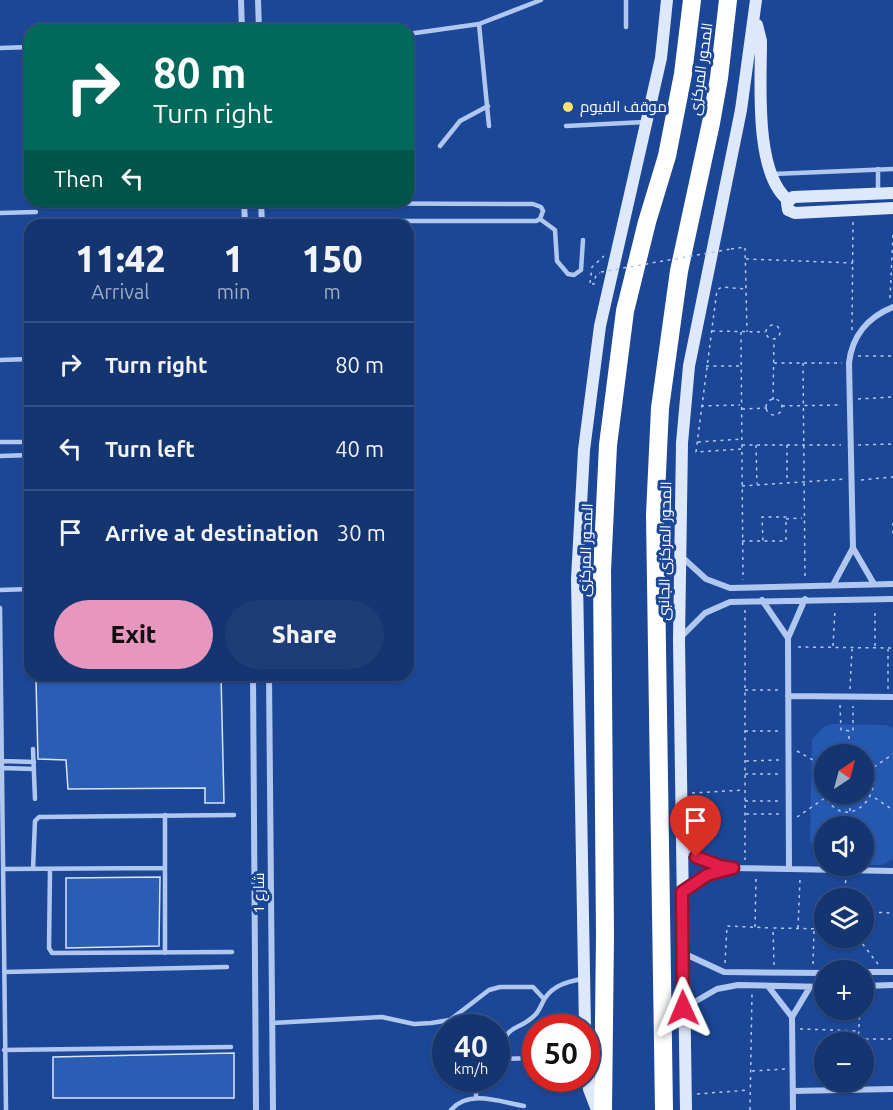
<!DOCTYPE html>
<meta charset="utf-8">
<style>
:root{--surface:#153571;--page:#1e3d76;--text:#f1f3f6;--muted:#9dabc3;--line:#345084;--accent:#e797bd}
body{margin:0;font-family:Ubuntu,Cairo,sans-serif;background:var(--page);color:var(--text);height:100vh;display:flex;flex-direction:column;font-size:22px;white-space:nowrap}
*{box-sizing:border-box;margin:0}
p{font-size:20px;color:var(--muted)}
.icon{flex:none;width:33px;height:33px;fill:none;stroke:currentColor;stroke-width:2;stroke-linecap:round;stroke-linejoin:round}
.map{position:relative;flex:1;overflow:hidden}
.drawer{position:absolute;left:24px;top:219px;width:390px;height:462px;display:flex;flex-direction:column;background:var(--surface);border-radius:18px;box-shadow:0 2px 4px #0004,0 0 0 2px var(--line)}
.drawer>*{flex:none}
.banner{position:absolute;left:24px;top:24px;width:390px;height:183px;border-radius:18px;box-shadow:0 2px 4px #0004,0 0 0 2px var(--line);background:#00695c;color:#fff;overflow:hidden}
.needle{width:39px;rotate:36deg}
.fabs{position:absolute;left:814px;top:744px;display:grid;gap:12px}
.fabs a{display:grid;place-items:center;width:60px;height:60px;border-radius:50%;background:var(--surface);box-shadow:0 2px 4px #0004,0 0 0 2px var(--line);font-size:30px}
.speed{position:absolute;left:432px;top:1014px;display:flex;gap:12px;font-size:30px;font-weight:700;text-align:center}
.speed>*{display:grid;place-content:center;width:78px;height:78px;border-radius:50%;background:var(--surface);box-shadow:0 2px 4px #0004,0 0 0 2px var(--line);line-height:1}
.speed small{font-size:15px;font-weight:400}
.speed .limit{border:9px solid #d22;background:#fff;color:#111}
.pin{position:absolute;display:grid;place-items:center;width:51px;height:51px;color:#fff;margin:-62px -26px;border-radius:50% 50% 50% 0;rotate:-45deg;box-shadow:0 0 6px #0007}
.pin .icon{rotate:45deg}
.me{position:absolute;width:66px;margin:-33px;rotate:359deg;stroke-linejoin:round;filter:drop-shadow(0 0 4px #0008)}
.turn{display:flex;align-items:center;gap:21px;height:126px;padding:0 30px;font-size:27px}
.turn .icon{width:78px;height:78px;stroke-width:2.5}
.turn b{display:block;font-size:42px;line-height:51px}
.then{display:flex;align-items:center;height:57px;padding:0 30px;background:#0003;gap:12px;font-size:22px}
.eta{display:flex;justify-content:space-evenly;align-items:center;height:102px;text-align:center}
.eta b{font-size:36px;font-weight:800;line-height:42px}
.button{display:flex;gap:12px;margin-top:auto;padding:12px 30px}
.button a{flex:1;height:69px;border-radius:36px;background:var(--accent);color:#111;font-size:24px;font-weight:800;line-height:69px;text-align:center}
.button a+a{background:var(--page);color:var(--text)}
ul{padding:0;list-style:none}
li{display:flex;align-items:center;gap:18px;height:84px;padding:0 30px;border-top:2px solid var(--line)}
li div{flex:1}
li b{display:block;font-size:22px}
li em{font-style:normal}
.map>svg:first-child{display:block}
.green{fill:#2558b0;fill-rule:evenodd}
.building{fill:#2b5db5;stroke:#d7e4fb;stroke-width:1.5}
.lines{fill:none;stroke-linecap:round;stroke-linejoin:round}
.path{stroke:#b0c8f0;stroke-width:1.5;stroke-dasharray:3 4.5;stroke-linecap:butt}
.lane{stroke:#b0c8f0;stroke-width:4.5}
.street{stroke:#b0c8f0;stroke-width:6}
.secondary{stroke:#dee8fb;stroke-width:12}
.highway{stroke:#fff;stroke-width:18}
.path-bridge{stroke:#b0c8f0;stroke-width:1.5;stroke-dasharray:3 4.5;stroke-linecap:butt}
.route-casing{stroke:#92132f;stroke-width:15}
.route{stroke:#e11d48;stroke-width:10}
.poi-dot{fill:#ffe16f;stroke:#1c4797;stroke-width:2}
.labels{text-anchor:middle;stroke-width:6;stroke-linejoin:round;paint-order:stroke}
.street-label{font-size:15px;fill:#fff;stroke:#1c4797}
.poi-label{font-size:15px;fill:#fff;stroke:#1c4797;text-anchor:start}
</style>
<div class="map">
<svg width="893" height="1110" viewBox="0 0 893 1110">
<rect width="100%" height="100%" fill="#1c4797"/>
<path class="green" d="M832,724L885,725L893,728V859L882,865H864V826H825V862L810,841L812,739L824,727ZM864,754V794H825V754Z"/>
<path class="building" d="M221,675L224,803H205V788L68,789L66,760L38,759L36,680Z
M160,877L159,946L66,948V878Z
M234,1053V1098H53V1057Z"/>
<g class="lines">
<path class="path" d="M731,249L745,247L747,332
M746,259L853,263
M590,283L592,267L604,256
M592,284H594L596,275L600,273
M890,298L893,235
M766 332a7 7 0 1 1 14 0a7 7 0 1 1-14 0Z
M852,330L853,221
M712,331L765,332
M741,332L743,580
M858,356H893
M774,363H842
M803,363L805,578
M706,366H740
M858,399L893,397
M766 407a8 8 0 1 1 16 0a8 8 0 1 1-16 0Z
M773,400L774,340
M701,406L740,405
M782,406L841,405
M742,409L767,408
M698,442L741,439
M742,445H841
M756,445L757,484
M787,445V482
M858,445L893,444
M741,449L696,452L717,290L722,287L746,289
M861,480L893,477
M742,486L845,479
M786,519L802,518
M893,523V535
M742,541H786V517H762L763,541
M745,610V860
M833,646L835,609
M875,646V609
M798,647L893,648
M850,689L852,649
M888,689V649
M745,690H781
M840,705L841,730L853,731V706
M745,731H781
M797,751L825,767
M849,754V731
M746,761L780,760
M874,767L893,754
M825,771C821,779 821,789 826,798C850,837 893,786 864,759
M745,774H782
M864,782L878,783
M692,793L744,790
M840,794L850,797L859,794
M875,798L893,810
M745,801H782
M746,814H780
M797,817L825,798
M850,826V797
M844,898L846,878
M864,912L893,913
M755,927L756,878
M798,928L800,879
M858,938L878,964
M725,963L727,926L772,928
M813,964L814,930
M774,965L773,928L825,929
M800,1029L859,1031
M858,1039H893
M858,1042L860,1010
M752,1071L786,1069
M697,1094L749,1090
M750,1110L752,993"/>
<path class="lane" d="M626,0V27
M479,24L489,126
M408,34L479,24L541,0
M0,48L30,47
M566,126L645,122
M440,146L460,121L488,106
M878,169V194
M773,174L893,169
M244,203L533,204L541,207L543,211L540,219L536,221H245
M0,213L36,212
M540,219L555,230L557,261L568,274L574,275L581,270L583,240
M0,360L30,359
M0,442H30
M0,456L30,455
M0,590L30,589
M0,608L6,1110
M33,749L35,799
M2,761L34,762
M2,768L34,769
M165,815V953
M3,869L165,868
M33,869L35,821L39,817L234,815
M50,869L49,948L52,953L232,952
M4,972L227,967
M272,1023L382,1017L414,1024L431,1023L450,1020L489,990L500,987H533L544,999
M4,1050L231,1047
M502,1058C505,1019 516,1035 536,1014C540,1009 542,1003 545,998C554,985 567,982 581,979
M496,1059L536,1058
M476,1078V1097
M451,1110C469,1089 500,1102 524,1106"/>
<path class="street" d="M241,0L242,30
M258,0L259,30
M244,201L245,225
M261,201L262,225
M682,557L706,579L730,588L893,584
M874,584L853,548L849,363C852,336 868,317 893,307
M833,585L853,548
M762,600L788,638
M681,637L705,613L730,602L893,599
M253,675L256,1110
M269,675L273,1110
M788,696L893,697
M682,849L708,863L733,868L893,871
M789,869L788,638L805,599
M683,891L707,875L726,869
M683,953L724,972L825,973
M864,972H893
M768,986L792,1017
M864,986L893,985
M684,1008L717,989L738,985L825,987
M793,1091L893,1089
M793,1110L792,1017L810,987"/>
<path class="secondary" d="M757,25L761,41C761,81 754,173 788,200
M893,193L793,197L787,203L788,210L795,213L893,208
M585,1028L577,579L584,450L600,326L661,58L667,0
M586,1050L589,1089L597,1110
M686,1110L679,640L682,443L689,366L741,110L756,0"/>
<path class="highway" d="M603,1110L605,935L602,571L608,445L625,311L647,222L667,156L683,74L692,0
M664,1110L655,515L660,408L679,271L711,123L719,78L728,0"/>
<path class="path-bridge" d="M601,272L731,249"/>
</g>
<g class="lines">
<g class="route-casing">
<path id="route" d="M683,1008L682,892L707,875L733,868L720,866L696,857"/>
</g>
<use href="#route" class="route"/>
</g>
<circle class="poi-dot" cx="568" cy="107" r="6"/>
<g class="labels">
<g class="street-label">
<text transform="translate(701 69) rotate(-82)" y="5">المحور المركزى</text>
<text transform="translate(586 550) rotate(-88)" y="5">المحور المركزى</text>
<text transform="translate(665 551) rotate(-89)" y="5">المحور المركزى الجانبى</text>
<text transform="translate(259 893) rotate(-90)" y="5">شارع 1</text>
</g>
<g class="poi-label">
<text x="580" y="112">موقف الفيوم</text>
</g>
</g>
</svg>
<div class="fabs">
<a><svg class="needle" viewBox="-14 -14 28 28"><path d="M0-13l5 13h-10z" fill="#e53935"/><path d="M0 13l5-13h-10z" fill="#9dabc3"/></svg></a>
<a><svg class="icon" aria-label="sound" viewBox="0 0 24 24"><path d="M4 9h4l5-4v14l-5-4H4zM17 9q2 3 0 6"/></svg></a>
<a><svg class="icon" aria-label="layers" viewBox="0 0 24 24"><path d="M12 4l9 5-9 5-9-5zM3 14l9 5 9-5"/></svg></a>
<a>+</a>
<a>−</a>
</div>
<div class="speed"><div>40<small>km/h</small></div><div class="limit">50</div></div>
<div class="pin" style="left:696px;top:857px;background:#d93025"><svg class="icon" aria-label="arrive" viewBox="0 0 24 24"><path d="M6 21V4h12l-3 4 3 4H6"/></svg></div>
<svg class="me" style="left:683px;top:1008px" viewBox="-20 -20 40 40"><path d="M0-17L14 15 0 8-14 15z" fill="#e11d48" stroke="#fff" stroke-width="4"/></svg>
<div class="banner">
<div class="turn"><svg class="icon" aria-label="right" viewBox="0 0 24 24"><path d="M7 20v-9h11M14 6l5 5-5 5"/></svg><div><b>80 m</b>Turn right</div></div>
<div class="then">Then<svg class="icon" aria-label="left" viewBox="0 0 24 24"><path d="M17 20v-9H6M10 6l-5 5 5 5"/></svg></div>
</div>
<section class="drawer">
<div class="eta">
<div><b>11:42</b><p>Arrival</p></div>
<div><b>1</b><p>min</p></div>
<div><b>150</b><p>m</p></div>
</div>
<ul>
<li><svg class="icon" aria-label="right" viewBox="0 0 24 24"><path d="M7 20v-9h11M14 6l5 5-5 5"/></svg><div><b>Turn right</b></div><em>80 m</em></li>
<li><svg class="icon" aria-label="left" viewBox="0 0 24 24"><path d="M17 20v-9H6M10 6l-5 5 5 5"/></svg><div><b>Turn left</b></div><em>40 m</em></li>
<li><svg class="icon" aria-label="arrive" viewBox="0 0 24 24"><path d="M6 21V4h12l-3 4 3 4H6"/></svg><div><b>Arrive at destination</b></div><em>30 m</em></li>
</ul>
<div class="button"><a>Exit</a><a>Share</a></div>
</section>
</div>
